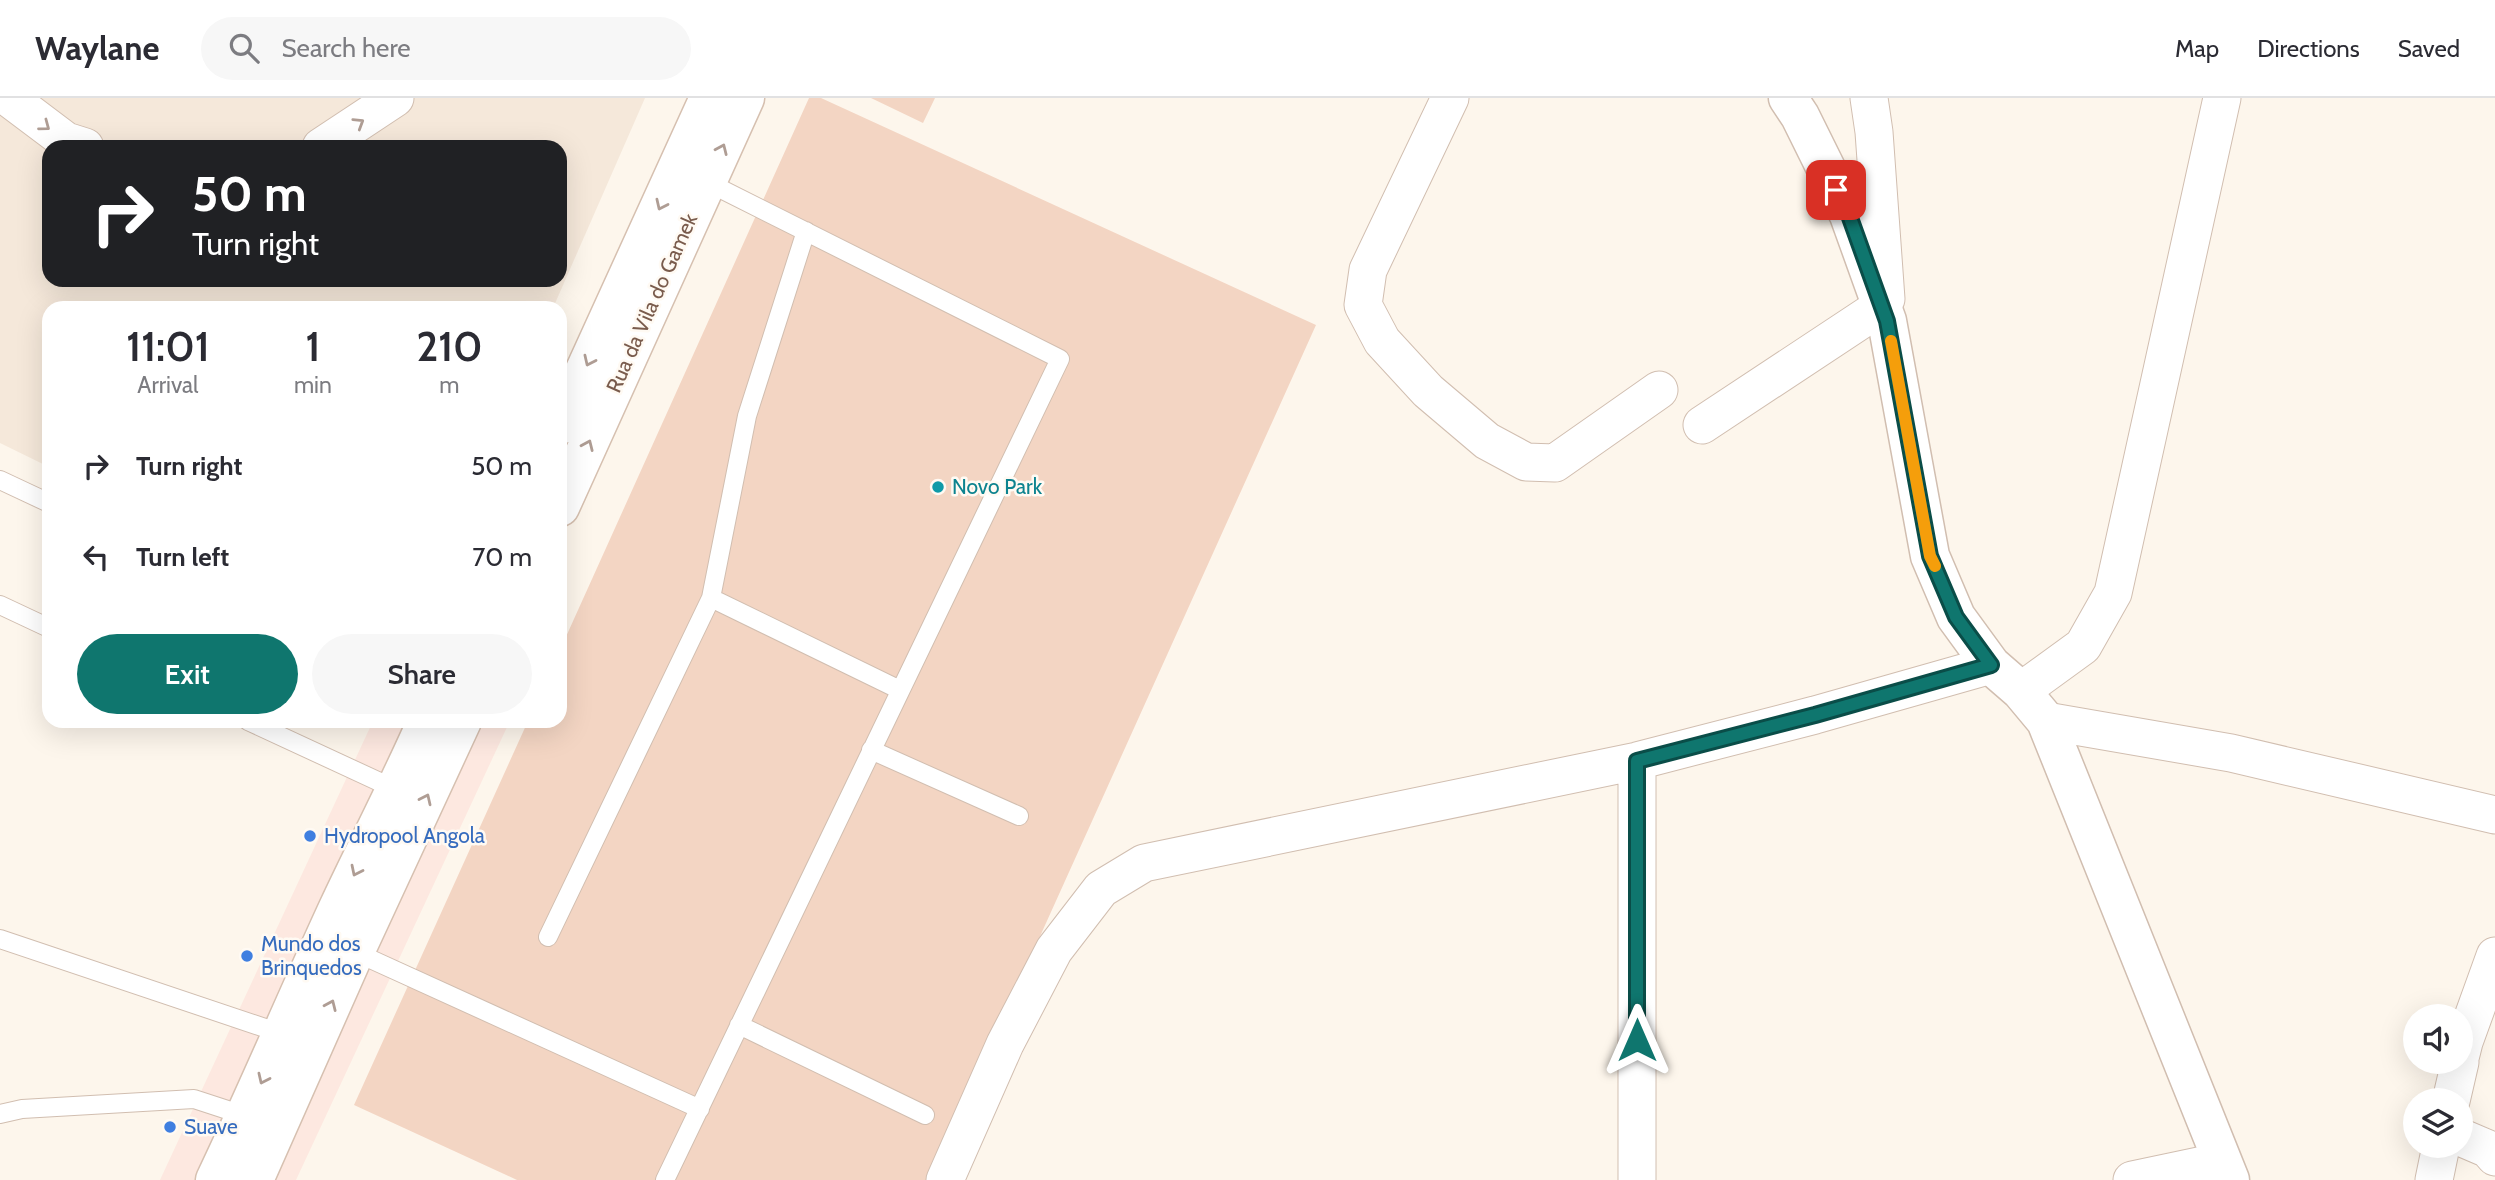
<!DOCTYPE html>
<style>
:root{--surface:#fff;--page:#f7f7f7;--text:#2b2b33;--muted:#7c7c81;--line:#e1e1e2;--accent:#0f766e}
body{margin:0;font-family:Cabin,sans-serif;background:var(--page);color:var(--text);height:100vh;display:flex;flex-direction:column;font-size:26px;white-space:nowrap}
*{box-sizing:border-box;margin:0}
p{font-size:23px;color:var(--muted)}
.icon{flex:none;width:38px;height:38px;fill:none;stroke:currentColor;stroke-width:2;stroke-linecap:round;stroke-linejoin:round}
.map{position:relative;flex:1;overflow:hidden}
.panel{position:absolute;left:42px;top:203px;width:525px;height:427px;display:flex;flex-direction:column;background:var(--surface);border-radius:21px;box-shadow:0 7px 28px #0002}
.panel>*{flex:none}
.banner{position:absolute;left:42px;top:42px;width:525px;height:147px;border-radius:21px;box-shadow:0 7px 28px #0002;background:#202124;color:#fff;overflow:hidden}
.tools{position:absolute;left:2403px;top:906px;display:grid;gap:14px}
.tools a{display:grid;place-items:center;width:70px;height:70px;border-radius:50%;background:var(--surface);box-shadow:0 7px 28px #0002;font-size:35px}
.pin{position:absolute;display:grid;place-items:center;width:60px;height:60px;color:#fff;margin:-30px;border-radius:14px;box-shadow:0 4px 10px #0006}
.me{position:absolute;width:77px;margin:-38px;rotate:0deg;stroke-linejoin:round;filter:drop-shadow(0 0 5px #0008)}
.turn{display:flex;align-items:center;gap:24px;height:147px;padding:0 35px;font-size:32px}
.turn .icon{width:91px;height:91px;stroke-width:2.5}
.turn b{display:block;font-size:49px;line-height:60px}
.eta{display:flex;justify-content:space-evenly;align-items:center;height:119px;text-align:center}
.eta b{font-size:42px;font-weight:600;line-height:49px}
.button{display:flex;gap:14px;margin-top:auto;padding:14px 35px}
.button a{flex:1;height:80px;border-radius:42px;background:var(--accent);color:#fff;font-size:28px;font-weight:600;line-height:80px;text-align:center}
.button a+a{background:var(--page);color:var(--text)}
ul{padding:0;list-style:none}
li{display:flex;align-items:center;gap:21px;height:91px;padding:0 35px}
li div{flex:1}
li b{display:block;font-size:26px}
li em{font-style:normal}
header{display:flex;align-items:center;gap:42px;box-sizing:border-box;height:98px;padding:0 35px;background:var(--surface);border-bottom:2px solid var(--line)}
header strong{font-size:33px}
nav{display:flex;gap:38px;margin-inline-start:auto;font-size:24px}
.search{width:490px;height:63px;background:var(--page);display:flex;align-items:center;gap:18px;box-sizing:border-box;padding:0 24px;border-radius:38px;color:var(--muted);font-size:26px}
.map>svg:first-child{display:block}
.residential{fill:#f5e8da;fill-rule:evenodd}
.commercial{fill:#fde8e0}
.building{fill:#f3d5c3}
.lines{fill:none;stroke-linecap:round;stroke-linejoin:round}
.service-casing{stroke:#d1beb0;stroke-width:20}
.minor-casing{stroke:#d1beb0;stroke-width:39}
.tertiary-casing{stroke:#d1beb0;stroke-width:41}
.secondary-casing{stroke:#d6c0b0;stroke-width:41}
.service{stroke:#fff;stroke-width:18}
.minor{stroke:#fff;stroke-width:37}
.tertiary{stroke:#fff;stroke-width:38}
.secondary{stroke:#fff;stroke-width:38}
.oneway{stroke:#af9d94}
.route-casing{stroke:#0a4d48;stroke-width:18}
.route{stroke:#0f766e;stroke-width:12}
.slow{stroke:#f59e0b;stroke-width:12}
.culture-dot{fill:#0f9aa8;stroke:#fffaf3;stroke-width:2.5}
.shop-dot{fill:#3f7fe0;stroke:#fffaf3;stroke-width:2.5}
.labels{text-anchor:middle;stroke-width:5;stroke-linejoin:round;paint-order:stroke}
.street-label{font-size:21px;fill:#7a5c4d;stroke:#fffaf3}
.culture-label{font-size:21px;fill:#0d838f;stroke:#fffaf3;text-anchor:start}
.shop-label{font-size:21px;fill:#366cbe;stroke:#fffaf3;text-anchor:start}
</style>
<header>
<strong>Waylane</strong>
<div class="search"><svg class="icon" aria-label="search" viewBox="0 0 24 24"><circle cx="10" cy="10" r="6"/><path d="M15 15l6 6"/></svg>Search here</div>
<nav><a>Map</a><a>Directions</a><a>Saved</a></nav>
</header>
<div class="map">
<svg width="2495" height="1082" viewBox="0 0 2495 1082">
<rect width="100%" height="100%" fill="#fdf6ec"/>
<path class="residential" d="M0,0H645L553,210H49V369L0,345ZM49,49H560V182H49Z"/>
<path class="commercial" d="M373,623H500L508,627L296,1082H160Z"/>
<path class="building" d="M809,0H821L1316,227L930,1082H517L354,1007L528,623H560V552Z
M871,0H935L923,25Z"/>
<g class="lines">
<g class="service-casing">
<path id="service" d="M0,382L49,405
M711,500L747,318L806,133
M0,507L49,530
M248,623L397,692
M871,652L1019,718
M548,839L711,500L900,592
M0,841L283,936
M355,854L700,1011
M739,927L925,1017
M0,1016L22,1011L194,1001L246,1018
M665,1082L1060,261L707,84"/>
</g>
<g class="minor-casing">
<path id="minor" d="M9,0L66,43L85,49
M1450,0L1368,172L1363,207L1382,243L1428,293L1487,343L1526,364L1555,365L1659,292
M1869,0L1874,34L1886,201
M321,49L395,0
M1702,327L1882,208
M2021,593L2083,548L2113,495L2222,0
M2046,623L2231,655L2495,717
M2460,960L2464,944L2495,858
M2451,1003L2460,964
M2460,1039L2488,1051L2495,1059
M945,1082L1005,946L1054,852L1101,791L1144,765L1637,663L1815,617L1991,567
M1637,1082V663
M2132,1082L2222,1063
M2434,1082L2441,1048"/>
</g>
<g class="tertiary-casing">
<path id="tertiary" d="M1788,0L1800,18L1849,117L1887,223L1930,458L1956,519L1991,567L2021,593L2046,623L2230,1082"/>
</g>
<g class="secondary-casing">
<path id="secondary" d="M560,327L709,0
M560,409L745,0
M215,1082C258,992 296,901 338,810C367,748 399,687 427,623
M254,1082L355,854L462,623"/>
</g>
<use href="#service" class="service"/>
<use href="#minor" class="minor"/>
<use href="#tertiary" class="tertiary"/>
<use href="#secondary" class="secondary"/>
</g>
<defs><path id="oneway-chevron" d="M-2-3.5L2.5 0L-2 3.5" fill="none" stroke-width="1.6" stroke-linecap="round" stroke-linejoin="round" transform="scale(1.75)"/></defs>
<g class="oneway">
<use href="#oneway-chevron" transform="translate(359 25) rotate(-32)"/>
<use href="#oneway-chevron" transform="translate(45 28) rotate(37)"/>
<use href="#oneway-chevron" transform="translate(722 51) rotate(-66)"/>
<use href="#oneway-chevron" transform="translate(661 107) rotate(115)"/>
<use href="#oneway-chevron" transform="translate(589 263) rotate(115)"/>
<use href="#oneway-chevron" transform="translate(588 347) rotate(-66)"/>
<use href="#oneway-chevron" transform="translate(426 701) rotate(-65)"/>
<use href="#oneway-chevron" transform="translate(356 773) rotate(116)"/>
<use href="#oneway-chevron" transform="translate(331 907) rotate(-66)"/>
<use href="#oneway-chevron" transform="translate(263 981) rotate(115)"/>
</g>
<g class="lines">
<g class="route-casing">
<path id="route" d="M1637,942V663L1815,617L1991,567L1956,519L1930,458L1887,223L1849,117L1836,92"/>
</g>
<use href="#route" class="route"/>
<path class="slow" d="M1891,243L1930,458L1935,468"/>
</g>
<circle class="culture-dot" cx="938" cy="389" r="7"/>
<g class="shop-dot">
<circle cx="310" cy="738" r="7"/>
<circle cx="247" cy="858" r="7"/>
<circle cx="170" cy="1029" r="7"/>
</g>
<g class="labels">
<g class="street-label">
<text transform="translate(652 205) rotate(-66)" y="7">Rua da Vila do Gamek</text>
</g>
<g class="culture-label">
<text x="952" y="396">Novo Park</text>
</g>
<g class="shop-label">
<text x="324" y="745">Hydropool Angola</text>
<text x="261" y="853">Mundo dos<tspan x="261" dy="24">Brinquedos</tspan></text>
<text x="184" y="1036">Suave</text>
</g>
</g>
</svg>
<div class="tools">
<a><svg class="icon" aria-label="sound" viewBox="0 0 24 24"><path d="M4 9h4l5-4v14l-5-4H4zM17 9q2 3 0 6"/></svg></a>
<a><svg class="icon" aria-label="layers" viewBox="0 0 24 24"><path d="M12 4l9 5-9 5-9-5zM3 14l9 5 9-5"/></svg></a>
</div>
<div class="pin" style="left:1836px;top:92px;background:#d93025"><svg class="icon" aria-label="arrive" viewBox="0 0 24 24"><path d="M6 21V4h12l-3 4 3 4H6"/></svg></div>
<svg class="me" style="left:1637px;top:942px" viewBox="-20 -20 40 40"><path d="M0-17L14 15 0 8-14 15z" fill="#0f766e" stroke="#fff" stroke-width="4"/></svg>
<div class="banner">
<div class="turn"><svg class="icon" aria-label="right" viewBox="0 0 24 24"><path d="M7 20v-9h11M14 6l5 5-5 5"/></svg><div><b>50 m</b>Turn right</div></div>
</div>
<section class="panel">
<div class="eta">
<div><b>11:01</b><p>Arrival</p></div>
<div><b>1</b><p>min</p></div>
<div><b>210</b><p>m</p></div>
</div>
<ul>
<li><svg class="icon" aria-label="right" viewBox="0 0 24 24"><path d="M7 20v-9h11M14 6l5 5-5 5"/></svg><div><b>Turn right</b></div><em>50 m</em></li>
<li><svg class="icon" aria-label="left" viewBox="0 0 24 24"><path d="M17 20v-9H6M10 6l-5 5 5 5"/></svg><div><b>Turn left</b></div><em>70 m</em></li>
</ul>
<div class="button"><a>Exit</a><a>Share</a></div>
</section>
</div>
